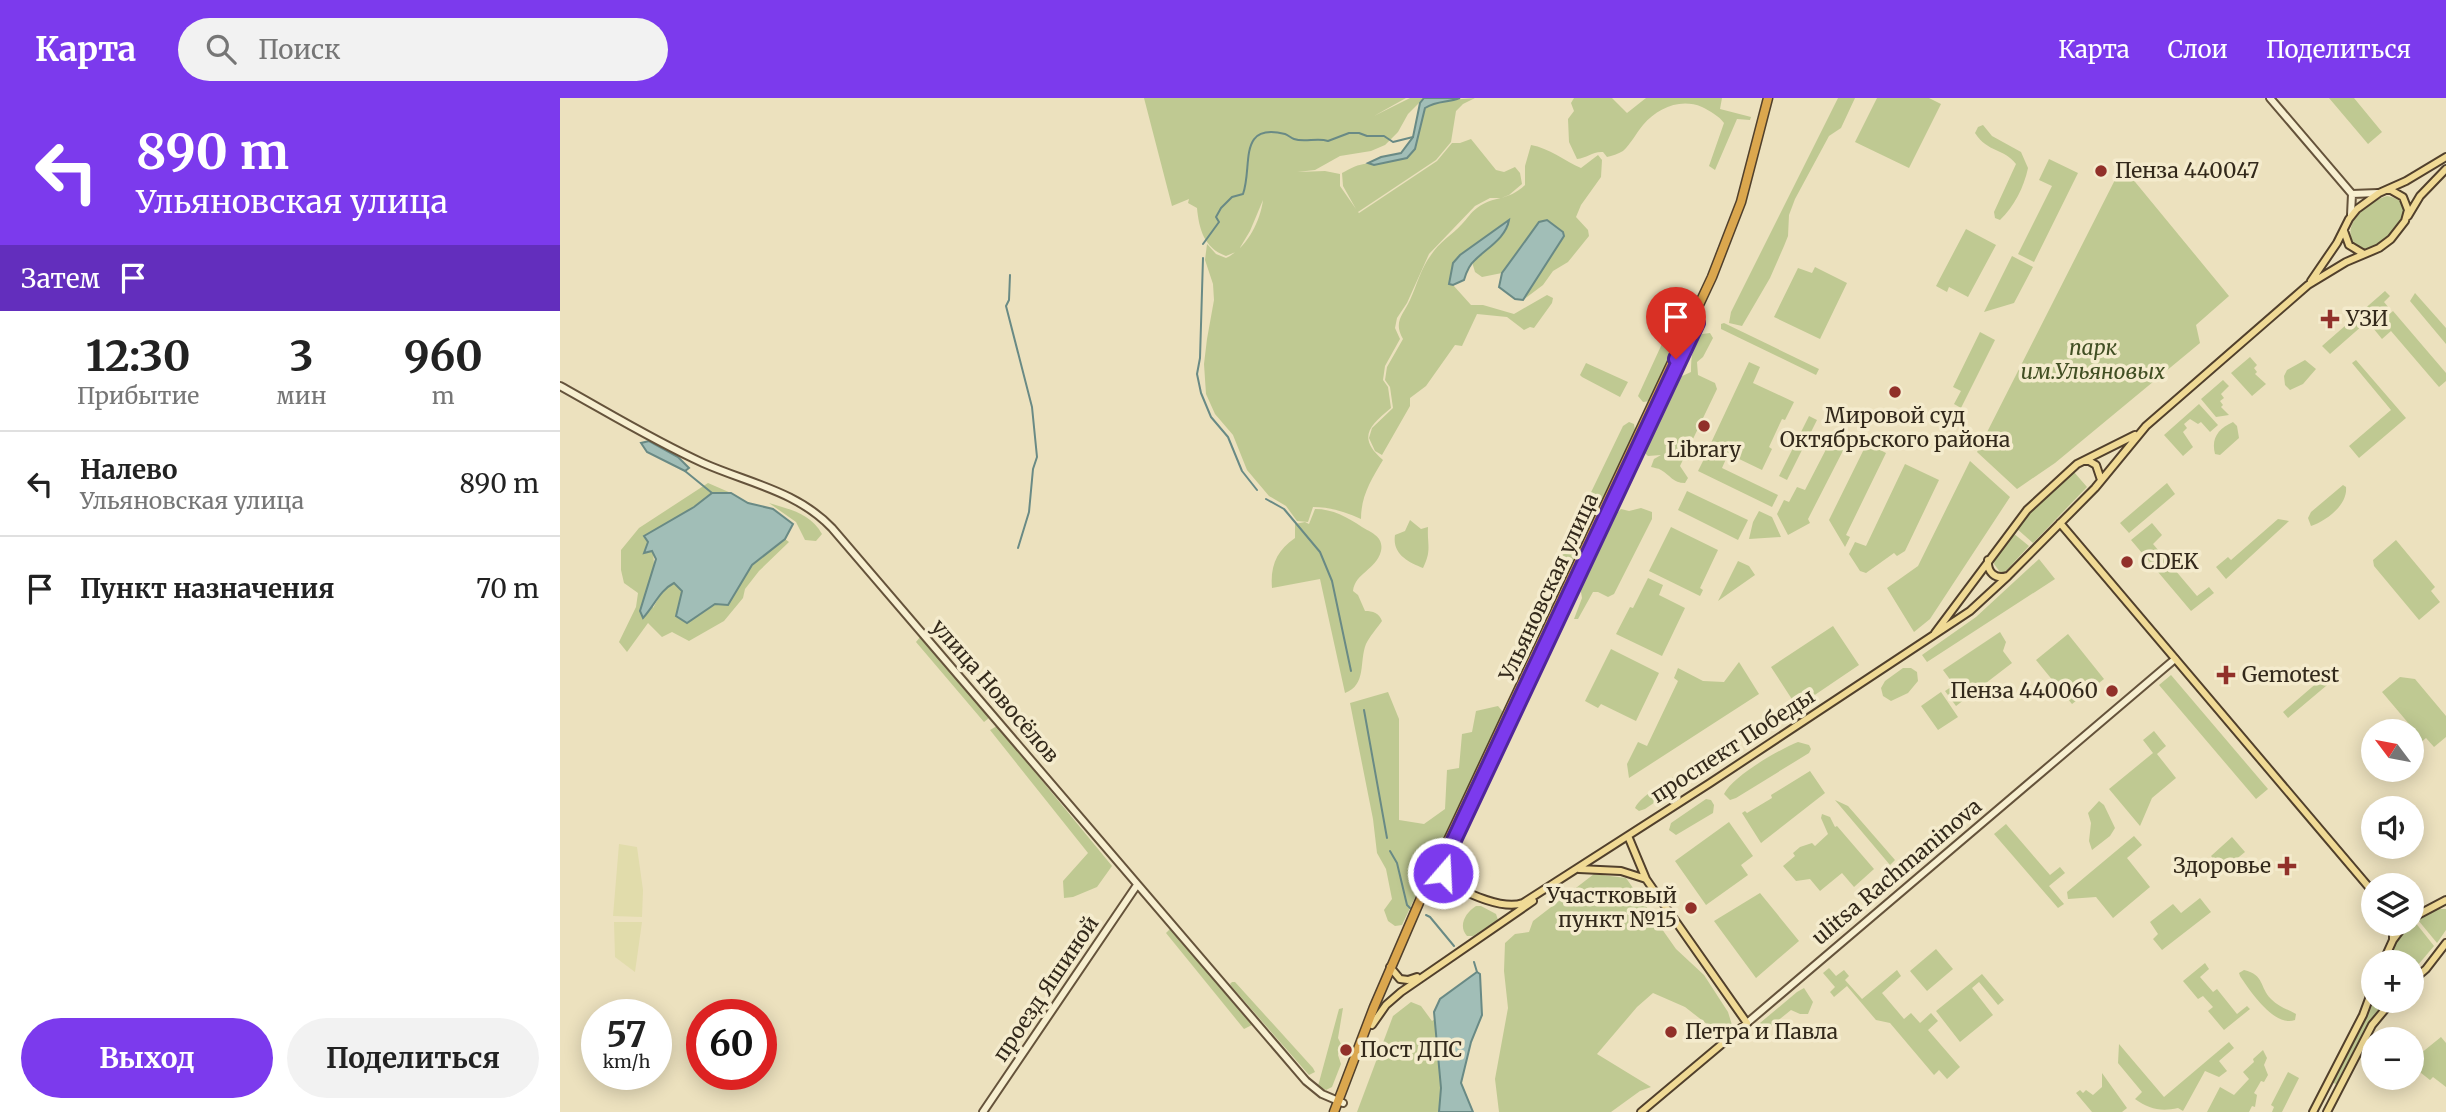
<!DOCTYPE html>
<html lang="ru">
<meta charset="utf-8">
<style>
:root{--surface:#fff;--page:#f2f2f2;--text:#222;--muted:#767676;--line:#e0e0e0;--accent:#7c3aed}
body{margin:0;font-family:Merriweather,serif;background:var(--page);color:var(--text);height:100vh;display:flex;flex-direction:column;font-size:26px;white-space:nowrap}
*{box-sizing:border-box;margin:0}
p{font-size:23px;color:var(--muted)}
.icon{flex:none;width:38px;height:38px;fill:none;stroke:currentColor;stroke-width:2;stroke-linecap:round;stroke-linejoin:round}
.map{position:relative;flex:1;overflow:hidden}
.side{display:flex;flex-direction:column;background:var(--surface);width:560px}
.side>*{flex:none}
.hud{background:#7c3aed;color:#fff;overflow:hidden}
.needle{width:46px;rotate:302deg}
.tools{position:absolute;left:1801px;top:621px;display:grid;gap:14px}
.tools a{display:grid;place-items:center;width:63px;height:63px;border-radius:50%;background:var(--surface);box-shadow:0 4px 18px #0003;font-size:35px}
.speed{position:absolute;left:21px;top:901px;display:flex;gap:14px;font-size:35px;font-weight:700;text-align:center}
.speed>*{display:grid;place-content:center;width:91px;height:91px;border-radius:50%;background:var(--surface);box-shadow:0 4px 18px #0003;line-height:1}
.speed small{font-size:18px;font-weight:400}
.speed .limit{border:10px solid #d22;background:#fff;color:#111}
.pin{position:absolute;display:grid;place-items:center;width:60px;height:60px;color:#fff;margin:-72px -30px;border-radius:50% 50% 50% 0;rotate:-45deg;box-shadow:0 0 7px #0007}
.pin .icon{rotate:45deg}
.me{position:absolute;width:77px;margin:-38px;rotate:19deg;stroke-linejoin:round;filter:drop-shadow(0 0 5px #0008)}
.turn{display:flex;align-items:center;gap:24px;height:147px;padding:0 21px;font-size:32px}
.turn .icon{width:91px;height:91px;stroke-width:2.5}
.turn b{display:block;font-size:49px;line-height:60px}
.then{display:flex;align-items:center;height:66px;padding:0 21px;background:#0003;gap:14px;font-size:26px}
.eta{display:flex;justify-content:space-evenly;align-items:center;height:119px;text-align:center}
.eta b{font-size:42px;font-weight:700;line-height:49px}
.button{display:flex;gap:14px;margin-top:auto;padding:14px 21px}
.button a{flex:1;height:80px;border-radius:42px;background:var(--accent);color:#fff;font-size:28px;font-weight:700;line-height:80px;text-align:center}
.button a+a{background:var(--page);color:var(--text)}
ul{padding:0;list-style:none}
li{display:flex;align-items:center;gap:21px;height:105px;padding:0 21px;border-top:2px solid var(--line)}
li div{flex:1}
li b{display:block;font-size:26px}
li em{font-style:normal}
header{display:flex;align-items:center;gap:42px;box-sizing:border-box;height:98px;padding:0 35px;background:var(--accent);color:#fff}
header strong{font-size:33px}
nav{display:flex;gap:38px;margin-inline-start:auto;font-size:24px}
.search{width:490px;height:63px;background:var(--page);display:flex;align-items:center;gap:18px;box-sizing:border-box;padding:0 24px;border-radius:38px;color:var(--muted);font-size:26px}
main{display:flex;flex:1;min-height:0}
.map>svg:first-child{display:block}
.farmland{fill:#e1dcab}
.green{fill:#bfc992}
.water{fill:#a1beb7;stroke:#698a85;stroke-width:2}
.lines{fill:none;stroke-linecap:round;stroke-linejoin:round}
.stream{stroke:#698a85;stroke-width:2}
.secondary-casing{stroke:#65533b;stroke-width:10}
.primary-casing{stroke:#51402c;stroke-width:10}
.highway-casing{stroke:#51402c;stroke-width:11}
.secondary{stroke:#f7efd0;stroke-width:6}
.primary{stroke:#f0da95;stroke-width:6}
.highway{stroke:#dba74e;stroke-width:8}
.route-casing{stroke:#51269a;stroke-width:18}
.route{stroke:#7c3aed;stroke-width:12}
.poi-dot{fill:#913029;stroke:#f4ebcd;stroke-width:2.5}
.labels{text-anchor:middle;stroke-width:7;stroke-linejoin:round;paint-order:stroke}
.poi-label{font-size:21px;fill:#33291b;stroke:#f4ebcd;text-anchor:start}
.park-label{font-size:21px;font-style:italic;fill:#414f23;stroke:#f4ebcd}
.street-label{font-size:21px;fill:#33291b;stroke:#f4ebcd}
</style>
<header>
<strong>Карта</strong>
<div class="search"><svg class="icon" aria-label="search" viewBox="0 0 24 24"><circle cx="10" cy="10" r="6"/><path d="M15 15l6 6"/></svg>Поиск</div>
<nav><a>Карта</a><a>Слои</a><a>Поделиться</a></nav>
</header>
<main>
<section class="side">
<div class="hud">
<div class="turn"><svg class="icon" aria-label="left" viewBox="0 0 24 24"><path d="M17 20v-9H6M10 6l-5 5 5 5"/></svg><div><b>890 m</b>Ульяновская улица</div></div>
<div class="then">Затем<svg class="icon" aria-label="arrive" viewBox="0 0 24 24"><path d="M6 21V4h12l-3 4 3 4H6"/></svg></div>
</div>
<div class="eta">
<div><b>12:30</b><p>Прибытие</p></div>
<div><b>3</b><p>мин</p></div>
<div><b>960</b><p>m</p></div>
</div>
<ul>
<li><svg class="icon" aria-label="left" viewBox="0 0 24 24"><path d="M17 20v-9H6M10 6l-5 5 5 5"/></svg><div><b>Налево</b><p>Ульяновская улица</p></div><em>890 m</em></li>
<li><svg class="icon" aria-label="arrive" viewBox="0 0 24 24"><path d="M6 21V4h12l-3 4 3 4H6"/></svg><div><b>Пункт назначения</b></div><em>70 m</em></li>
</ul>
<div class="button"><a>Выход</a><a>Поделиться</a></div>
</section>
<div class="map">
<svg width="1886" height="1014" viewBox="0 0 1886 1014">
<rect width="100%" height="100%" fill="#ece1be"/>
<path class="farmland" d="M59,746L77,749L83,792L82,819L53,818Z
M54,824H82L75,874L55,859Z"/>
<path class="green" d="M584,0H846L814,18L850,0H864L848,16L838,34L825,47L811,53L780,58L755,72L737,74L765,73L780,76V88L796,111L783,88L782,75C792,70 803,63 814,67L855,51L865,10L877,3L915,0L903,6L896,13L891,44L876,62L798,114L799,115L877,63L892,45H900L911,41L936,72L944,74L955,69L960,75L962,86L949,97L941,100H930L915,108L869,156L847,205L837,220L835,230L840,241L825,268L823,282L828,289L831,310C809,328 797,340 823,362C811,382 801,398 801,421C785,414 771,409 753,409L748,424L737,423L726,408L709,398L687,372L673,337L655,316L646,296L644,266L647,241L654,202L653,186L645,162L647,146L656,156L666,160C687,150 700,124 703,102L690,133L678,153L666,158C644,150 639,131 637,110L628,105L629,101L612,108Z
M1014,0H1052L1067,15L1086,0H1162L1160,11L1191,19L1190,22L1177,21L1155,72L1149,68L1164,25C1159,18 1150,13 1142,9C1120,0 1098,10 1083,27C1076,35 1071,46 1063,53C1058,56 1052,58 1047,59L1043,54C1033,53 1027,60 1017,61L1009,44L1008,21L1014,13L1011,5Z
M1278,0H1295L1281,30L1269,38L1235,101L1229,117L1228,138L1224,148L1210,180L1182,228L1169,225L1171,214Z
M1317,0H1369L1381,6L1349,70L1295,44Z
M1769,0H1794L1822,34L1808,46Z
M1423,27L1432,38L1461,54L1468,70C1464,89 1454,109 1440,122L1435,120L1434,114L1456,66C1444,50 1428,55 1415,35L1418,29Z
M971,47C989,50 1005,63 1021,70L1038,57L1042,62L1041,79L1021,107L1016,119L1028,132L1029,138L1008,164L993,173L983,187L963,202L1004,138L979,124L942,175L922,179L915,174L912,164L930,149L948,122L900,157L893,165L889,186L893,187L911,207H923L954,216L987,197L993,200L992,205L974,230L970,229L964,232L947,219L917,216L902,248L895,247L866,288L850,300V308L822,357L815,353L809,340L812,330L833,310L830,289L825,282L827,269L843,241C833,224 843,217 850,202C857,187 861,170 871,157C879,144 892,137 902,126C907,121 911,114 917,110C934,97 947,104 965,87V68Z
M1489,61L1518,75L1474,164L1458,156L1492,88L1479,82Z
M1562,68L1669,198L1636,227L1640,245L1495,365L1457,391L1417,354Z
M1827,98C1870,106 1826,150 1802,152C1773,134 1805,104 1827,98Z
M1406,131L1436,147L1408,199L1389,189L1387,194L1376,188Z
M1452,158L1473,169L1454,205L1424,214Z
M1255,169L1287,185L1260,241L1214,219L1238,170L1252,175Z
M1825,193L1830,198L1824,204L1829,210L1814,223L1811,220L1770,256L1762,248Z
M1855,195L1886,230V246L1850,203Z
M1833,213L1886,275V283L1879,289L1831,233L1822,241L1813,230Z
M1164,225L1259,271L1256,277L1161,231V226Z
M1420,234L1435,242L1401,310L1394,306L1401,293L1393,289Z
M1112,235L1118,241L1090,303L1083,304L1078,298L1106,237Z
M1150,235L1153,240L1143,259L1137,264L1138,277L1155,285L1157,291L1120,368L1128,380L1125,385C1113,385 1110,377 1101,372C1098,370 1094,370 1091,369L1094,361L1101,357L1088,358L1085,355L1120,279L1131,274C1131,258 1132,248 1142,236Z
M1690,259L1697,267L1694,270L1697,274L1695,276L1706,286L1692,298L1671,275Z
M1745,262L1756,271L1743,286L1730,292L1725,287L1724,278L1727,272Z
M1796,262L1846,320L1799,360L1789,348L1831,312L1792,265Z
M1189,264L1200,269L1193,285L1234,304L1225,322L1222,321L1209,349L1212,351L1202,372L1150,347Z
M1026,265L1068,284L1060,299L1022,279L1020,277Z
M1663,282L1669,288L1661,296L1664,300L1660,303L1663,307L1661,309L1669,317L1656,319L1641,301Z
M1639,306L1658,327L1650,334L1641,324L1638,326L1630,321L1624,326L1627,330L1623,334L1633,349L1623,358L1604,337Z
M1249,318L1257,322L1227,382L1219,378Z
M1069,324L1074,326L1075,332L992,506L986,508L980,506V500L1063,328Z
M1673,324L1677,328L1679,340L1660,357L1655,356C1651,340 1658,331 1673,324Z
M1276,332L1290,339L1248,421L1250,425L1228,437L1217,416L1224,402L1229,404L1237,389L1245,392Z
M1307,345L1326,355L1286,437L1290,439L1285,449L1269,422Z
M1148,353L1166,361L1162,370L1218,397L1212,409L1138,373Z
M1410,363L1450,399L1370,521L1354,534L1327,490L1358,468Z
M1345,366L1379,382L1345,453L1337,458L1334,455L1306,475L1300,473L1289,456L1295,444L1306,448Z
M1514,374L1527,389L1473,445L1456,430L1488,396Z
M148,385L171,395H152L88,444L85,455L92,452C96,461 93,496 93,510L104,490L114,485C128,499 150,505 168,507L192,467L225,441L229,444L199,473L185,491L183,500L164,523L129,543L112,534L102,539L88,525L67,554L59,544L76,509L78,495L64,485L61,472V452L79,430Z
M1607,385L1615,396L1569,435L1560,425Z
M1783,387L1786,389C1788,407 1766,423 1751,428L1748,420L1751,414Z
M1127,393L1188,422L1178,442L1118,412Z
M209,405C231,412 250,415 262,436L256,443L245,442L236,424Z
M1081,410L1092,414V421L1054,496L1048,499L1038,494H1033L1018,521H1014L1022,500L1020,488L1056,416L1061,411L1069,413Z
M755,411C773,411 787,419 802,429C812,435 824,439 821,453C816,472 795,475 793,493L798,497L805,513C813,513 819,515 822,523C817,530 810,538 806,546C799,563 807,587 785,595L760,481L712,490C710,468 717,452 735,440V426L745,424L749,426Z
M1199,413L1212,419L1221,439L1189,441L1193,424Z
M1718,421L1729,423L1666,481L1656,469L1668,459L1671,462Z
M850,422L861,431L868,429C867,447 872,452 863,470C848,464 832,456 835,437L845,433Z
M1592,425L1602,437L1593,446L1637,498L1649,489L1654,495L1631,513L1571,442Z
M1111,429L1158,452L1140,490L1143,492L1140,498L1089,473Z
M1453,435L1469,448L1445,474H1440L1434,466L1435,459Z
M1836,442L1875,489L1871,493L1880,504L1859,522L1814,468L1813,462Z
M1479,461L1495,481L1367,564L1362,557L1416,519Z
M1178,463L1189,468L1195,477L1158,503Z
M1088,480L1103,487L1099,497L1125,510L1102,558L1056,536L1070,509L1073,510Z
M1273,528L1299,567L1237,609L1211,569Z
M1440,534L1446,544L1443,553L1452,565L1396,608L1385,593L1394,587L1383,572Z
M1508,536L1544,581L1512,606L1476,562Z
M361,538L429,620L424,624L356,544Z
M1051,551L1099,575L1076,623L1041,606L1038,610L1025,603Z
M1179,564L1199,596L1069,680L1067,666L1078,644L1087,648L1118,583L1114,580L1118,570L1143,583L1164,584Z
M1343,570H1351L1357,574L1358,583L1348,595L1331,603L1323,598L1321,590L1325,583Z
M1773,571L1779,577L1728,620L1723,614Z
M1611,577L1708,691L1696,701L1599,587Z
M1840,579L1855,581L1886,618V639L1874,649L1866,640L1852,652V636L1855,633L1822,594Z
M828,594L839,621V722L864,726L885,711L887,672L899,670L902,636L912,634L916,613L938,608L943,614L842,827L835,828L828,823L824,812L832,801L826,771L817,755L813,721L790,605Z
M1381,594L1398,619L1378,632L1361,608Z
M437,628L552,768L537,789L513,799L504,800L503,783L528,755L430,632Z
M1594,633L1606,648L1597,656L1616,680L1592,700L1580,728L1549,691L1593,655L1583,642Z
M1238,644L1249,647L1251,651L1249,655L1176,700L1170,702L1164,696C1173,678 1218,652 1238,644Z
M1135,667L1138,671L1132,679L1085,711L1079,713L1075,710C1080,697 1121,674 1135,667Z
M1250,673L1265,695L1201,745L1182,715L1185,713L1187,715L1212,700L1211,697Z
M1146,701L1151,702L1154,707L1153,715L1116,737L1109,732L1111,725Z
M1275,702L1288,708L1335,762L1330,767Z
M1539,703L1544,707L1555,730L1550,738L1532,752L1529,743L1531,725L1528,715Z
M1262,716L1270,719L1275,729L1277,728L1314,771L1294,789L1282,775L1260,793L1250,781L1236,783L1223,768L1235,758L1233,755L1240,749L1252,745L1255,748L1268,736L1261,720Z
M1169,724L1193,758L1181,767L1188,777L1146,807L1115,763Z
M1446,726L1490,777L1500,769L1505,775L1489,788L1504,806L1498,810L1434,736Z
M1574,738L1582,747L1567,760L1590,789L1553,820L1536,799L1508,801L1507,794Z
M1672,739L1685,754L1663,772L1651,758Z
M1034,776L1066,780L1116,851L1144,877L1168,914L1172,927L1161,937L1125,909L1093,895L1077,909L1037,956L1091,989L1080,993L1051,1014H939L935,981L948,910L944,873L945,845L955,836L969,834L973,823Z
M1200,795L1239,843L1196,880L1154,823Z
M1640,800L1651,814L1602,852L1593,841L1598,836L1590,824L1613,806L1621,815Z
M916,808H921L936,816L938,822L913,838H907C898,828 905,815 916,808Z
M1878,811H1886V832L1877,845L1858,822Z
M1855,824L1874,848L1852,874V864H1825C1832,848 1839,834 1855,824Z
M610,831L692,927L684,931L606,835Z
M1376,851L1393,871L1367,893L1350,873Z
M1645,865L1649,871L1640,879L1653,894L1657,891L1677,916L1687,908L1690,911L1664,932L1648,913L1653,909L1643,898L1638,901L1623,883Z
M1269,870L1276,878L1284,872L1289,878L1285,882L1302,901L1337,872L1341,878L1322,895L1344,921L1351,915L1360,925L1371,915L1378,923L1368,932L1400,969L1387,981L1379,972L1374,977L1330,925L1316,922L1287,888L1274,899L1270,894L1275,889L1263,875Z
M1684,872C1705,877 1699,889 1711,901C1719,909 1727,911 1736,916L1735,922C1715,930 1690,893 1680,878L1679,875Z
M1422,876L1444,902L1438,907L1419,884L1412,890L1433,917L1400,944L1376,913Z
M672,884H675L753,970L755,974L749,977L672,889L670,886Z
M1244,890L1253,904L1248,916H1240L1231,912L1205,933L1200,925L1237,894Z
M1813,902L1825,903L1809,924L1776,986L1771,984Z
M851,904L861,908L872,923L875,921L881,990L879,1014H797L833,918Z
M783,910L778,940L781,946L778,957L781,966L772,989L766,992L758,988L779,911Z
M1881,939L1886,945V989L1873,979L1870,982L1856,971L1861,965L1860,956Z
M1669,944L1674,950L1659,963L1667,973L1659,979L1645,973L1623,1013L1618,1010C1601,1014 1589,1011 1575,1001L1582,994L1558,965L1559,946L1604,999Z
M1703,952L1707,960L1704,967L1708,977L1704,984L1701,983L1694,995L1697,997L1695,1009L1692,1008L1689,1014H1647L1660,989L1674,997L1689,981L1683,974L1694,964L1693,961Z
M1728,974L1739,980L1722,1014H1712L1714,1009L1711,1007Z
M1542,975L1567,1010L1562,1014H1532L1516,995L1520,992L1523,995L1526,992L1533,997L1542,989Z"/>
<path class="water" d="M864,0H900C887,5 878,2 865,10L855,51L847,60L814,67L808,65L821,59L841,55L853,39L860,5Z
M949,122C946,140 927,150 915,162C909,167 906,175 904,182L893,187L889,186L893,165L900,157Z
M987,122L1003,134L1004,138L963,202L955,201L939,189L942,175L979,124Z
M89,343L118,359L129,370L125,373L87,354L81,345Z
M152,395H171L188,405L213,411L233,426L225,441L192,467L168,507L155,506L127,525L116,518L122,493L114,485C100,492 94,508 83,520L80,513L96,461L92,453L84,455L88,444L84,438L134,409Z
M917,874L920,876L922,917L911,944L901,985L913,1014H879L881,990L874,914L880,901Z"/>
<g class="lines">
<path class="stream" d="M643,146L659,124L656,119L661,110L672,99L683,96C693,68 677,24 725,36C728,37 731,40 734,41C745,45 757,39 768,43L789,35H799L807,38H824L833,44L853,39
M643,160L640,260L637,276L641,295L651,319L668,339L682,373L697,392
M450,177L449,202L446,208L472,309L477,359L473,371L469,414L458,450
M125,373L152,395
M706,401L724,411L760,454L772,483L791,573
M804,612L827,740
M830,753L837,765L847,807L850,810
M866,817L870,819L894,848
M914,864L917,874"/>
<g class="secondary-casing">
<path id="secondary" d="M1710,0L1792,96L1791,117
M1792,96L1818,95
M0,288C47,314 94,343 143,365C188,385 237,393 272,430L746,983L762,996L783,1005
M1187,925L1615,561
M423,1014L577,787"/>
</g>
<g class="primary-casing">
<path id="primary" d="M1848,118L1860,98L1886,71
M1784,133L1789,147L1804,156
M1751,183L1777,145L1789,121L1797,111L1819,95L1846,83L1886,59
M1523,363H1529L1536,367L1541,382
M1500,425L1813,794
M1428,462C1427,474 1435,482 1447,478
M1375,535L1467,412L1517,366L1575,337
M1068,738L1086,781L1187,925L1081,1014
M1019,771L1061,773L1086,781
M872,778C895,788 939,814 963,805L1150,685L1410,513L1448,478L1535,390L1586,328L1748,187L1786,164L1819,150L1831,141L1845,123L1848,112L1843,99L1829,91
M885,783L882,777L887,757
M1852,820L1886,802
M1833,826V842
M1823,864L1833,842L1845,826
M830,869L840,881L848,882L857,879
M1852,883L1866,871L1886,845
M812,927L826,907L841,894L973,803
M1753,1014L1803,917L1813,890
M1767,1014L1812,927L1832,903"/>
</g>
<g class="highway-casing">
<path id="highway" d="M774,1014L814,909L861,800L1152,179L1181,104L1208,0"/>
</g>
<use href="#secondary" class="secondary"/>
<use href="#primary" class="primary"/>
<use href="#highway" class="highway"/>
</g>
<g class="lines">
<g class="route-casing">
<path id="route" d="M883,775L887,757L1137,225L1133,223L1116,261"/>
</g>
<use href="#route" class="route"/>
</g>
<g class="poi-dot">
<circle cx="1541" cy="73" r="7"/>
<path d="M1766.5 210.5h7v7h7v7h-7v7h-7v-7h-7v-7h7z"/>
<circle cx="1335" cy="294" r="7"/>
<circle cx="1144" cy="328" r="7"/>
<circle cx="1567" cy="464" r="7"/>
<path d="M1662.5 566.5h7v7h7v7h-7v7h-7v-7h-7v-7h7z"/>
<circle cx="1552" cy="593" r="7"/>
<path d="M1723.5 757.5h7v7h7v7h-7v7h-7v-7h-7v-7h7z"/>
<circle cx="1131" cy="810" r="7"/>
<circle cx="1111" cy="934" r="7"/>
<circle cx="786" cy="952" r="7"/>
</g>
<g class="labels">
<g class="poi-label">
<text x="1555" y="80">Пенза 440047</text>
<text x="1786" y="228">УЗИ</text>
<text x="1335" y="325" text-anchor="middle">Мировой суд<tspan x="1335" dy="24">Октябрьского района</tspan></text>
<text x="1144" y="359" text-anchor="middle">Library</text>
<text x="1581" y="471">CDEK</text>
<text x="1682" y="584">Gemotest</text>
<text x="1538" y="600" text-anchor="end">Пенза 440060</text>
<text x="1711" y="775" text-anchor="end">Здоровье</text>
<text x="1117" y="805" text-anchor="end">Участковый<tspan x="1117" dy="24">пункт №15</tspan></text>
<text x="1125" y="941">Петра и Павла</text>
<text x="800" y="959">Пост ДПС</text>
</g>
<g class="park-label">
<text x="1533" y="257">парк<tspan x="1533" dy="24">им.Ульяновых</tspan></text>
</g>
<g class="street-label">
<text transform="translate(989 489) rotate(-65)" y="7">Ульяновская улица</text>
<text transform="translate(435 593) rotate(49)" y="7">улица Новосёлов</text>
<text transform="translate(1173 648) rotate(-33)" y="7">проспект Победы</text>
<text transform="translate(1337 774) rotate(-40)" y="7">ulitsa Rachmaninova</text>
<text transform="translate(486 891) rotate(-56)" y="7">проезд Яшиной</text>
</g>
</g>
</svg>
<div class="tools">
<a><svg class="needle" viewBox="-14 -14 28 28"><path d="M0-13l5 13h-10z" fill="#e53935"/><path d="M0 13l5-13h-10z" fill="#767676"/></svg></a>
<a><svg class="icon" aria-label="sound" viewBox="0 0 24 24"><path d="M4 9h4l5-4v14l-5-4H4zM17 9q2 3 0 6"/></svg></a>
<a><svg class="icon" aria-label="layers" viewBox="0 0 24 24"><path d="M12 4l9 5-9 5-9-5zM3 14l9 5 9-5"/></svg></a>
<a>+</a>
<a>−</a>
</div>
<div class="speed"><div>57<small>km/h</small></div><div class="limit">60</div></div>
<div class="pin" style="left:1116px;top:261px;background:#d93025"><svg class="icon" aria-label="arrive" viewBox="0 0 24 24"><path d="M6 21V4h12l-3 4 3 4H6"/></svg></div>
<svg class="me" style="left:883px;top:775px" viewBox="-20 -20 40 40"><circle r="17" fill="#7c3aed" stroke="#fff" stroke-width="3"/><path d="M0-11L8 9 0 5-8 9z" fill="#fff"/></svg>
</div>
</main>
